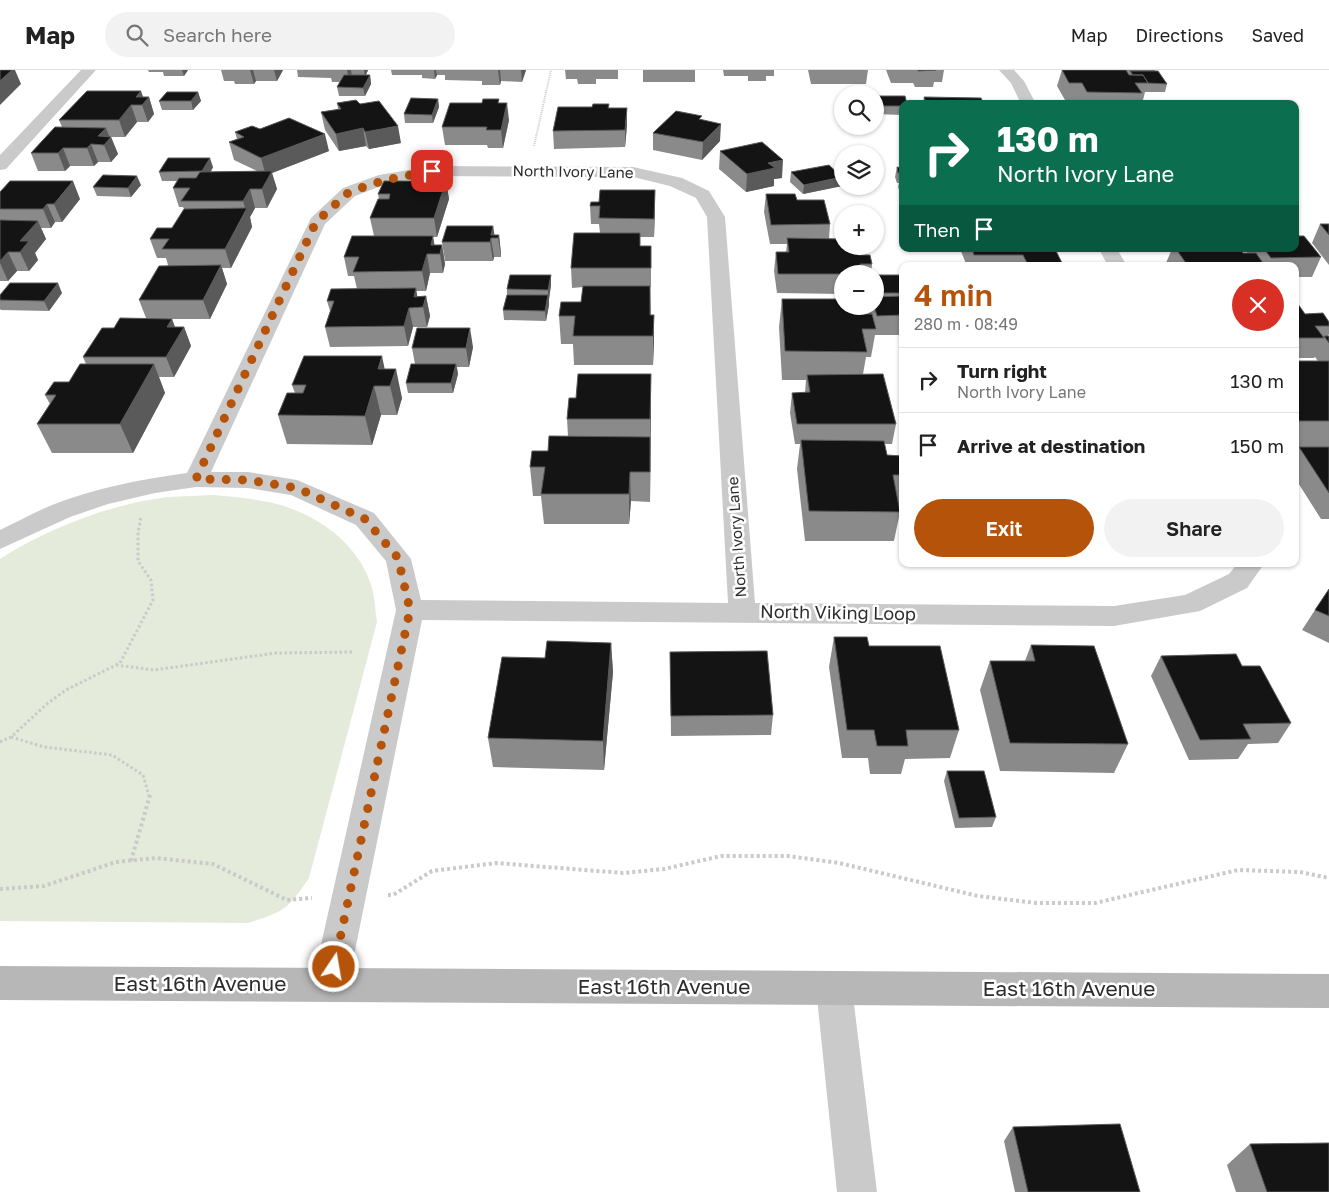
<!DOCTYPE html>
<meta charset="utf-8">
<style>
:root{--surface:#fff;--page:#f2f2f2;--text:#222;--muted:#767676;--line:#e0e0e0;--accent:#b45309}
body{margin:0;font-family:"Golos Text",sans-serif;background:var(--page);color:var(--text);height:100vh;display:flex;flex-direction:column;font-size:19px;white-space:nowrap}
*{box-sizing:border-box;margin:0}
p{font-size:16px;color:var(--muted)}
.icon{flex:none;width:28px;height:28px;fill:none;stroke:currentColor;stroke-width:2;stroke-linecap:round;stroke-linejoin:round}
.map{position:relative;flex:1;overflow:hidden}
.details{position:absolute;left:899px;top:192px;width:400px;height:305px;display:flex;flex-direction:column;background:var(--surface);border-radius:10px;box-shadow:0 1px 4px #0004}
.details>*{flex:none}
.top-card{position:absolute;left:899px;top:30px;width:400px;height:152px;border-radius:10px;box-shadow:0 1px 4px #0004;background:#0b6e4f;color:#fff;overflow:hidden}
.tools{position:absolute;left:834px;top:15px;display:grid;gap:10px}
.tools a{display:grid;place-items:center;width:50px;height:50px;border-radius:50%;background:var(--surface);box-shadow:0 1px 4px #0004;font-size:25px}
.pin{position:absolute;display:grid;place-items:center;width:42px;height:42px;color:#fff;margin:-21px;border-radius:10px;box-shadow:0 2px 8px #0006}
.me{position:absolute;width:55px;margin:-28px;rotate:12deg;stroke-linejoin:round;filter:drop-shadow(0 0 4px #0008)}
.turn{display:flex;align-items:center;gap:18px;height:105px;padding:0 15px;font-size:22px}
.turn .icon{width:65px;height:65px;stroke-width:2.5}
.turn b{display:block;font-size:35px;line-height:42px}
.then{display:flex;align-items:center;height:48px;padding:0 15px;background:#0003;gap:10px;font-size:19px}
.round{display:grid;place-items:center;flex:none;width:52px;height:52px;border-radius:26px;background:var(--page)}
.head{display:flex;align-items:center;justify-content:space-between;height:85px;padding:0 15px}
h1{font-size:30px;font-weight:600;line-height:38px;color:var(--accent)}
.button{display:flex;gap:10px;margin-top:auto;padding:10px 15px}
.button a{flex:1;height:58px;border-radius:30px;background:var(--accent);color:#fff;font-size:20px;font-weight:600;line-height:58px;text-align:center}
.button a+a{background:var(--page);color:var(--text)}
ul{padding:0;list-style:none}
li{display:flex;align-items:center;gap:15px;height:65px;padding:0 15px;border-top:1px solid var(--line)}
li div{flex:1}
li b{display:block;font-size:19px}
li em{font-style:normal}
header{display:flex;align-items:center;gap:30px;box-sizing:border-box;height:70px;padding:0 25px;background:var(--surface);border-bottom:1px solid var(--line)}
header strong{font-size:24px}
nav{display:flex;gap:28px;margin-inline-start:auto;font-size:18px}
.search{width:350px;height:45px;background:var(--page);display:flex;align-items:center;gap:12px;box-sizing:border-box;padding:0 18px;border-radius:28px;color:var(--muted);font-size:19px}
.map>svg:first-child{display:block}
.green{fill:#e4ebda}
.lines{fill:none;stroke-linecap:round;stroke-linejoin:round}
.path-far2{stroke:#cacaca;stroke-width:2;stroke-dasharray:1 1;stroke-linecap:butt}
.path-far1{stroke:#cacaca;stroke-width:3;stroke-dasharray:2.5 2.5;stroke-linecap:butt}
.path{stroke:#cacaca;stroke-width:4;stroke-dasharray:3 3;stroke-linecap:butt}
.street{fill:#cacaca;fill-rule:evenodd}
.secondary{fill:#b7b7b7;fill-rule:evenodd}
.wall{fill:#8a8a8a}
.shaded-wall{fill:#5a5a5a}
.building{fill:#141414;stroke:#5a5a5a}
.route{stroke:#b45309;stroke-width:9;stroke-dasharray:0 16.2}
.labels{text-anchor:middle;stroke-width:5;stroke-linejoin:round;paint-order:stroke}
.far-street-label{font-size:15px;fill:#2d2d2d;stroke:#fff}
.street-label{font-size:18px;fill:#2d2d2d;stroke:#fff}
.near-street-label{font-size:21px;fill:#2d2d2d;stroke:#fff}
</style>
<header>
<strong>Map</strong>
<div class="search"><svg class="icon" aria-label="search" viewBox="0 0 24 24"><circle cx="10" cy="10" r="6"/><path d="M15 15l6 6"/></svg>Search here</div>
<nav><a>Map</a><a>Directions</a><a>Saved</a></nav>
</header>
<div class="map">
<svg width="1329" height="1122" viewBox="0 0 1329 1122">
<rect width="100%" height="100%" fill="#fff"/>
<path class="green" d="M214,425C232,427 250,428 268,432C313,441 359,472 372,518C375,529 375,541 377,552L309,808C288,840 283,842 248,853L0,851V489C48,458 111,434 168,427C183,426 199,426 214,425Z"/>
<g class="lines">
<path class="path-far2" d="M534,76L551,0"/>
<path class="path-far1" d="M116,595L154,600L276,583L354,582
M11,667L44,677L112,685L143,705L149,726
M0,672L11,667L48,633L66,620L120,593L153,530L151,510L138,491V462L141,447"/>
<path class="path" d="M131,791L150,725
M0,819L44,816L116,792L156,788L213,794L287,830L312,828
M388,825H393L432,801L496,793L623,803L664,799L721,786H788L839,793L978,826L1036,833H1095L1238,800L1300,802L1329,808"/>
<path class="street" d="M81,0H96L6,99L0,100V85Z
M999,0H1014L1024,11L1036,34H1021L1011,13Z
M432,96L633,97L682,108L709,121L725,147L755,533L1114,536L1185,525L1229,504L1237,494H1264L1247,518L1200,541L1114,556L422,550L348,915L343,927L330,932L317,927L312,915L396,540L386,491L356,455L291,425L248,418L196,417L155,423L108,434L70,447L0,479V460C17,452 35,442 52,435C95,418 142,409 187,403L311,148L343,118L379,105ZM432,106L633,107L670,116L696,128L707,147L728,533L421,530L411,489L374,443L297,410L248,402H211L325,154L355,126L389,113Z
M1099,179H1117L1127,196H1108Z
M834,901L847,906L852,918L877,1122H837L816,918L821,906Z"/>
<path class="secondary" d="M0,896L1329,904V938L0,930Z"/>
</g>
<path class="wall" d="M148,0H188L184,6H164L163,2H149Z
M221,0H283L277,11H256L254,14H235L234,11H224Z
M297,0H368L366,5H370L371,14L365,26H339L337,17L340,12H332L331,8L298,7Z
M391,0H526L522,12L501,11L500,15H482V11L445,10V5H437L435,9L422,8V5H392Z
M565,0H618V9H596V14H578L577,9H566Z
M643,0H695V12H643Z
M723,0H774V6H766V11H748V6H724Z
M808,0H868L866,14H811Z
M886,0H944L942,12H934L933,17H915L913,13H891Z
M1062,0H1155V1L1167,14L1165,22H1145L1143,30H1140L1139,34H1080L1077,30H1065L1057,16Z
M198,22L201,31L193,40H162L159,31Z
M875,26L902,34V45L875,44Z
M143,27H149L154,44L148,52H137L125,67H111L118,84L111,92H98L94,96H70L65,101H38L31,83L62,57L59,50Z
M924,27L984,34H923Z
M438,29L439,37L433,53H405L404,44Z
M337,33L360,34L401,73L369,79L366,76L339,81L325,60L321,42L338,39Z
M499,33L509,50L503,78H488L487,75H445L442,57Z
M609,34V38L627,55L625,77L554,79L553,61L592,37Z
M702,50L720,71L702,90L653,80V63Z
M260,59L329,81L272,103L277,119L267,138H255L250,147L252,157L231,198H222L227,214L210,249H172L175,257H184L191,276L174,307H159L165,323L133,383H52L37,354L50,334L45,325L69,312L86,294L83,287L114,258L146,248L139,230L168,195L166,188H157L150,169L172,158L184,139L183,137H179L173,118L178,111H162L159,102L213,97L211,102L257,101L234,90L229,72L237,69L235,62Z
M720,81L782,108L774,109V116L746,122L719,99Z
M897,97L902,98V129L898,117L899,113H897L895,107Z
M791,102L842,116L803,124L790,112Z
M446,111L449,129L437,167H433L434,175H442L445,194L443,203H430L426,221H416L417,227L426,226L430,246L427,257H413L408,276L330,277L325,257L330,241L327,231L357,219L354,206H348L344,187L374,166L370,148L379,129L378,124Z
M141,115L131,127L97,126L93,117Z
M655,120L654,167H640V176H651V217H650L651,245H654L653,295H574L573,274H561L559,246L581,232L583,217L572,218L571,198L600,163L599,154H591L590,136L599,132Z
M0,122L80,129L62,152H55L51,158H41L46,169L35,183L38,190L29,201H17L8,211H0Z
M766,124L797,130L830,154L829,169L858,185L872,194L871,204H842V224L777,223L774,201L776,182H786L787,174H770L764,142Z
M1320,154H1329V195L1312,173Z
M493,156L494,165H499L501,184V187H494L493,191H445L442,172Z
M960,179H1055L1062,193L1061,196H967Z
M1172,179H1240L1243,183H1247L1249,179H1295L1321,187L1312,207H1295V196H1168L1166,193Z
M551,205V215L549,229V235L546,251L504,250L503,240L507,225V219Z
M875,205H902V265H875L871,287H866L863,304L896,354L892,374H884L887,385L902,386V434H899L900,442L894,471H805L797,399L800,374H795L790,343L792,323H805L806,310H782L779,257L782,229L855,244H868L867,236H875Z
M62,223L49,241L1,240L0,239V225Z
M1295,230L1305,244L1329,252V264L1328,266H1329V449H1321L1295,408V385L1297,380H1295V291H1318L1315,287L1314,288H1295Z
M473,277L469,297H457L458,304L453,323H408L406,313L415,294L412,278Z
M384,299L402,328L397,345H381L372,375L287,374L278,345L295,323L292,315Z
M651,304L650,432L631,431L629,454H544L541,426H533L530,397L568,366L567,349L576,328Z
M1329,519V573L1302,560L1315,540Z
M834,567L869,576L959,660L950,688L905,689L901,704H870L868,688H842L829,597Z
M611,573L613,602L604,700L493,697L488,668Z
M1031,575L1128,674L1114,703L1000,701L980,620L990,591H1025Z
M670,582L773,645L771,665L671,666Z
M1161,586L1242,596L1291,653L1278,673L1248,674L1238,689L1189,690L1151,606Z
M947,701L996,747L992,757L955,758L944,711Z
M1013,1057L1140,1122H1015L1004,1071Z
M1250,1074L1329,1122H1236L1227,1095Z"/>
<path class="shaded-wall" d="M12,0H15L21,14L0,35V11Z
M182,0H188L184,6Z
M250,0H253L256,11L254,14Z
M274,0H283L277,11Z
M347,0H351L352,7L349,12Z
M364,0H368L365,7Z
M434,0H436L437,5L435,9Z
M498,0H500L501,11L500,15Z
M521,0H526L522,12Z
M370,5L371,14L365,26L363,18Z
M141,21L145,32L149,27L154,44L148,52L142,35L136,27Z
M198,22L201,31L193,40L191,31Z
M438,29L439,37L433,53L432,45Z
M507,33L509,50L503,78L501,60Z
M131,35L137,52L125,67L119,50Z
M627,38V55L625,77V60Z
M721,54L720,71L702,90L703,72Z
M398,56L401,73L369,79L365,62Z
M106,58L110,68L111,67L118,84L111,92L104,75L98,66Z
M363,58L366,76L339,81L336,64Z
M325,64L329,81L272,103L277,119L267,138L262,119L266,106L261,88Z
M91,74L98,92L94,96L87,78Z
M63,78L70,96L65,101L58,83Z
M210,88L213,97L205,111L202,101Z
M783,90L782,108L774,109V116L746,122L747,104L768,93Z
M137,106L141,115L131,127L128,118Z
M842,107V116L803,124L804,115Z
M73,111L80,129L62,152L54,134Z
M446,111L449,129L437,167L434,148Z
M250,119L255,138L250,147L252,157L231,198L225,179L246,141L243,131Z
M655,120V139L654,167V149Z
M47,134L55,152L51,158L43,139Z
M38,151L46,169L35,183L38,190L29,201L20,182V171Z
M493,156L495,168L491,165Z
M499,165L501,184V187L498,168Z
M433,166L436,184L431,175Z
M491,168L494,187L493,191L490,172Z
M442,175L445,194L443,203L440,184Z
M8,182L17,201L8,211L0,193V191Z
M427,184L430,203L426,221L422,201Z
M221,195L227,214L210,249L203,230Z
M551,205V215L549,229V235L546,251L545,241L548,226V220Z
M58,213L62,223L49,241L44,231Z
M416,218L419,237L414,227Z
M426,226L430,246L427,257L423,237Z
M409,238L413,257L408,276L404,256Z
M654,245V273L653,295V266Z
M172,249L178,266L184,257L191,276L174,307L166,287L167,257Z
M470,258L473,277L469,297L466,278Z
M382,286L388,315L378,299Z
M154,294L165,323L133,383L120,354Z
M456,294L458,304L453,323L451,313Z
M396,299L402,328L397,345L390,316Z
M651,304V324L650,432V349Z
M374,316L381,345L372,375L365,346Z
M630,402L631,431L629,454V424Z
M611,573L613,602L604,700L603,671Z"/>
<path class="building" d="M0,0H12L0,11Z
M918,0H936L918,1Z
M1062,0H1126L1129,5H1143L1148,13H1135L1142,23L1087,22L1082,13H1069Z
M1130,1H1158L1167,14L1148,13L1143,5H1133Z
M344,5H370L363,18L337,17Z
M87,21H141L136,27H149L142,35H131L119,50H59Z
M167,22H198L191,31H159Z
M875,26H905L907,34H902V36H875Z
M924,27L981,28L984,34H926Z
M411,28L438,29L432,45L404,44Z
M483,29H499L498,33H507L501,60H486L487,57H442L450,33H482Z
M356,30L360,34L379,31L398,56L365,62L363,58L336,64L321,42L341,39L337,33Z
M593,34H609L608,38H627L625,60L553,61L558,37H592Z
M676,41L702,46L699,49L721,54L703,72L653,63Z
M289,48L325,64L261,88L229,72L244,67L235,62L252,56L260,59Z
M55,57L106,58L98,66L111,67L104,75L91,74L87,78H63L58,83H31Z
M762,72L783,90L768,93L775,98L747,104L720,81Z
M168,88H210L202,101L159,102Z
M829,95L842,107L804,115L791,102Z
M897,97L902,98V103H898Z
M272,101L262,119H250L243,131H181L190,118H173L179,108H196L200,102Z
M103,105L137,106L128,118L93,117Z
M899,108H902V117Z
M10,111H73L54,134H47L43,139H0V122Z
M384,111H446L434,148H370L378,129H389L390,124H378Z
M600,120H655L654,149L599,148L600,136H590L591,132H599Z
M766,124H795L797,130H824L830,154L771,155Z
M247,138L225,179H162L169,169H150L157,158H172L184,139Z
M0,150L38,151L20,171H29L20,182H8L0,191Z
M1320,154H1329V165Z
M447,156H493L491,165H499L498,168H491L490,172H442Z
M574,163H640V176H651V198H571Z
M352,166H433L431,175H442L440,184H427L422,201L353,202L359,187H344Z
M1295,166H1304L1321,187L1271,188L1264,179H1295Z
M787,168L842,169V176H857L858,185H870L872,194H860L862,204H778L776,182H789Z
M972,179H1055L1062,193H1027L1023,185H974Z
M1176,179H1240L1243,183H1256L1265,196H1188Z
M221,195L203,230H139L159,196Z
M510,205H551L548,220L507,219Z
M875,205H902V223H875Z
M10,213H58L44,231L0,230V225Z
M583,216H650V245H654L653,266H573L575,246H559L561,232H581Z
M416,218L414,227L426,226L423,237L409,238L404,256L325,257L334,231H327L331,219Z
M507,225H548L545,241L503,240Z
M902,226V245L877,246L874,236H875V227Z
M782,229H842V236H853L855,244H872L876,259H862L867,282L785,281Z
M1295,230L1305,244L1323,243L1329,252V256H1315L1324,268H1295Z
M120,248L172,249L167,257H184L166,287H83L102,258H114Z
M417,258H470L466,278H412Z
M1324,266H1329V273Z
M304,286H382L378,299H396L390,316H374L365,346L278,345L287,323H303L306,315H292Z
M1295,291H1329V351H1295Z
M80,294H154L120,354H37L56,325H45L54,312H69Z
M411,294H456L451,313H406Z
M578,304H651L650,349H567L569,328H576Z
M883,304L896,354H797L792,323L810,322L807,305Z
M549,366L650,367V402H630L629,424H541L545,397H530L532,381H548Z
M801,370L884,371L887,385L902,386V405H893L900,442L809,441Z
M1299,377H1329V423Z
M1329,519V546L1315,540Z
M834,567H867L869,576H940L959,660H906L908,676H877L874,660H847Z
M547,571L611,573L603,671L488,668L502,587L545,588Z
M1031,575L1094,576L1128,674L1010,673L990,591H1035Z
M767,581L773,645L671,646L670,582Z
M1236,584L1242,596H1260L1291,653L1243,654L1251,669L1200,670L1161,586Z
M947,701H984L996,747L959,748Z
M1120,1054L1140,1122H1028L1013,1057Z
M1329,1073V1122H1267L1250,1074Z"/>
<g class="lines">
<path class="route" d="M334,897L410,540L398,488L365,449L297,418L248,410L196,409L316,152L349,122L385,110L432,101"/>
</g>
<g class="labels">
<g class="far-street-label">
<text transform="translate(573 102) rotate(1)" y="5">North Ivory Lane</text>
<text transform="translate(737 467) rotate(-94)" y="5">North Ivory Lane</text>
</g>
<g class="street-label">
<text transform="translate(838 543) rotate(1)" y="6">North Viking Loop</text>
</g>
<g class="near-street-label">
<text x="200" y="921">East 16th Avenue</text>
<text x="664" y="924">East 16th Avenue</text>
<text x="1069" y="926">East 16th Avenue</text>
</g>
</g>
</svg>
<div class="tools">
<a><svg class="icon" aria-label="search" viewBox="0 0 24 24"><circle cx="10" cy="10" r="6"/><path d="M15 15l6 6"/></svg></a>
<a><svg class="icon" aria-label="layers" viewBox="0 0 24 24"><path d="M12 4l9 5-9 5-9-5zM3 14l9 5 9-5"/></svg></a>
<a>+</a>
<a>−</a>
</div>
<div class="pin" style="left:432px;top:101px;background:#d93025"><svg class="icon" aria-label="arrive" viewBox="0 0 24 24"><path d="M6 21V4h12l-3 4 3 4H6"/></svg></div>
<svg class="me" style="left:334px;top:897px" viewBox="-20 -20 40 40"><circle r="17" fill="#b45309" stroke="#fff" stroke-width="3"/><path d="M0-11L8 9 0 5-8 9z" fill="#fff"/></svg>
<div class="top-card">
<div class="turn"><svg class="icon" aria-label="right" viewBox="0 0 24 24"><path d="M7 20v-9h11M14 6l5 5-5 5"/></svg><div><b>130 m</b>North Ivory Lane</div></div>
<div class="then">Then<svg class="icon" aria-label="arrive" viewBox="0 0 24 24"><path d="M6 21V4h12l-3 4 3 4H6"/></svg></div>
</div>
<section class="details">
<div class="head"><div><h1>4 min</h1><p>280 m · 08:49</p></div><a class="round" style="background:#d93025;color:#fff"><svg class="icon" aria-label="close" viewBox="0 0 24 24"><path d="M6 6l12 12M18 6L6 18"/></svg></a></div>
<ul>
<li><svg class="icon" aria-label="right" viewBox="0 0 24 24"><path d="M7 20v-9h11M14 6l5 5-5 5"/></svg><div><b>Turn right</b><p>North Ivory Lane</p></div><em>130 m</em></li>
<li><svg class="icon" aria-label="arrive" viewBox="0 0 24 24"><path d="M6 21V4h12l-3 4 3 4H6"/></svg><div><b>Arrive at destination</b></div><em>150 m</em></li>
</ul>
<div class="button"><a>Exit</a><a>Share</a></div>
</section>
</div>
